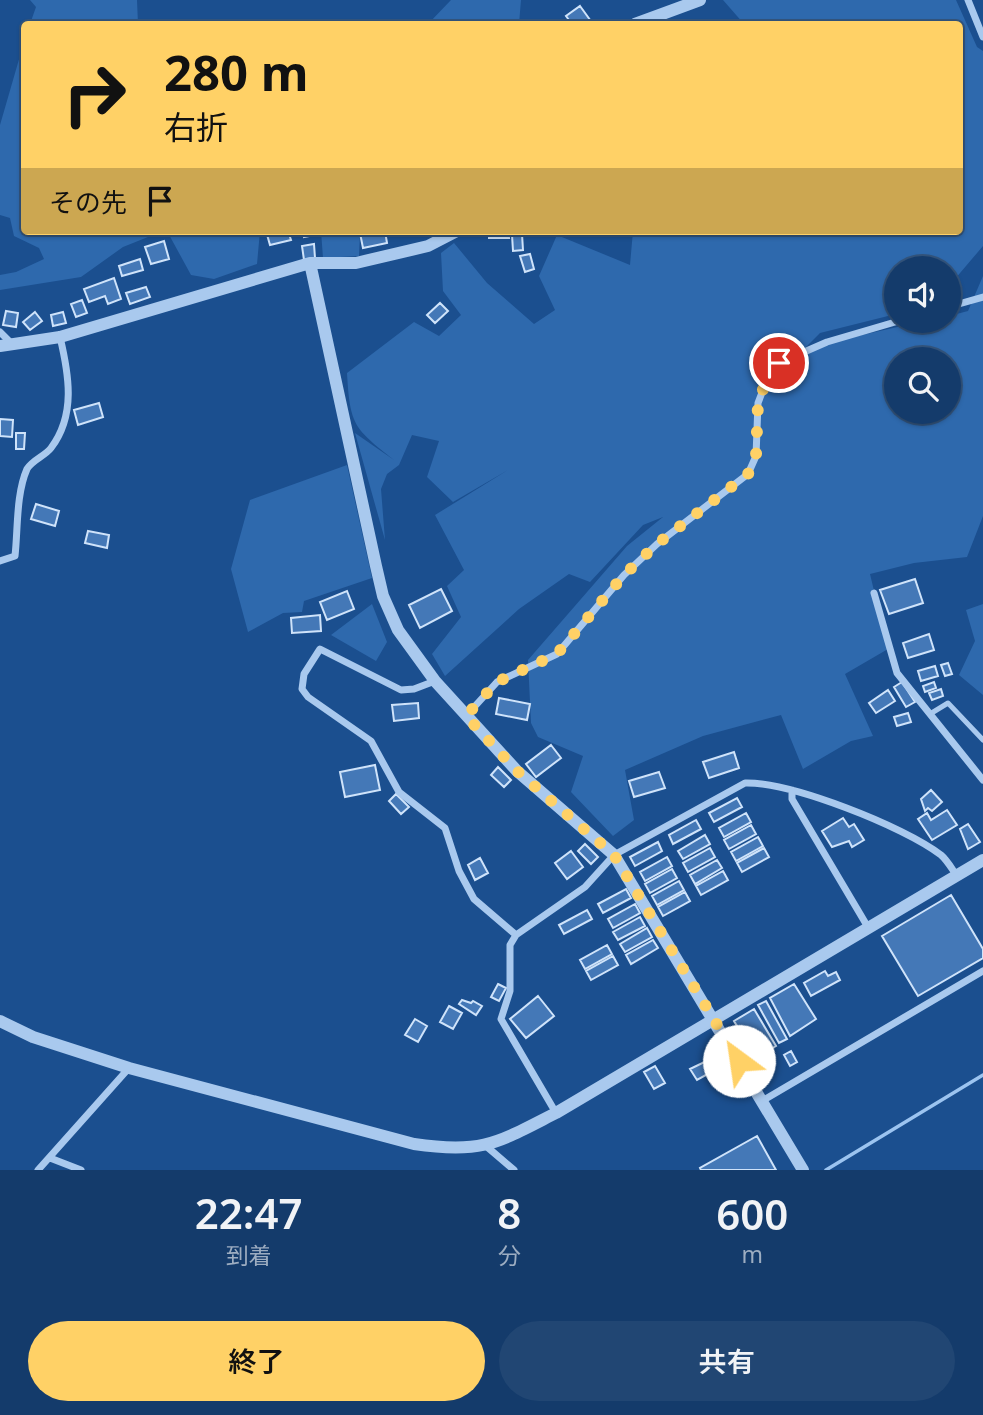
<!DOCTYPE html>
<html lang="ja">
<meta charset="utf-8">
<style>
:root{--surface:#143b6b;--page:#214673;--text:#f1f3f6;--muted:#9dadc1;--line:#33557e;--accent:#ffd166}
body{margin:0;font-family:"Noto Sans","Noto Sans JP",sans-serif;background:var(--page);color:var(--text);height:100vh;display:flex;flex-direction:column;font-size:26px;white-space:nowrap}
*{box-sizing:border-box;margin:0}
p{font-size:23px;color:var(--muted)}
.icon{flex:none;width:38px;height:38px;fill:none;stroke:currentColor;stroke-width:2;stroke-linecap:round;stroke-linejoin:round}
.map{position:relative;height:1170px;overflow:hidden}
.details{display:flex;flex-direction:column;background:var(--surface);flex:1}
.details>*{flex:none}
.top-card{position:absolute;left:21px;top:21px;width:942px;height:214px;border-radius:7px;box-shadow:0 2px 5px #0004,0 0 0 2px var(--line);background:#ffd166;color:#111;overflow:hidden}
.fabs{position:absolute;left:884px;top:256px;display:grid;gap:14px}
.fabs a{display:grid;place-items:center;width:77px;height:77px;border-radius:50%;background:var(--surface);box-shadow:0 2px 5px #0004,0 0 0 2px var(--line);font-size:35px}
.pin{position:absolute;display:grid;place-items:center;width:60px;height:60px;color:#fff;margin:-30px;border:4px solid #fff;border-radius:50%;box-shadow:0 2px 7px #0007}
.me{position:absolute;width:77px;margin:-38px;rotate:329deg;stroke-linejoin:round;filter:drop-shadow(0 0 5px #0008)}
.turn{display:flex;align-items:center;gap:24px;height:147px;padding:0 28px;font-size:32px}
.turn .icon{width:91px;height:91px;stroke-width:2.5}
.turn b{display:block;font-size:49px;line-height:60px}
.then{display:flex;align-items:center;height:66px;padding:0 28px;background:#0003;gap:14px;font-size:26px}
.eta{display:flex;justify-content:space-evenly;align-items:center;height:119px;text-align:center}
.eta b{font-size:42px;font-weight:600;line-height:49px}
.primary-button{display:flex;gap:14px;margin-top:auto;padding:14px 28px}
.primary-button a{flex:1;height:80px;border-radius:42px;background:var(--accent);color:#111;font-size:28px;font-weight:600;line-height:80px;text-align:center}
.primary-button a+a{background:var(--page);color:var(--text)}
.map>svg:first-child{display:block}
.green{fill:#2e69ad;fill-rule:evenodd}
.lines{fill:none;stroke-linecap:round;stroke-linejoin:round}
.stream{stroke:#9cc4f0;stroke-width:3.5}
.building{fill:#4478b7;stroke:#cfe3fa;stroke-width:2}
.service{stroke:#a9c9ee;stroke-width:5}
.minor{stroke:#a9c9ee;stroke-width:7}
.tertiary{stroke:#a9c9ee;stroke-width:12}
.route{stroke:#ffd166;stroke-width:12;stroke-dasharray:0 21.6}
</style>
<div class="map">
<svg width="983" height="1170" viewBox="0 0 983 1170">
<rect width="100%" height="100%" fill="#1b4f8f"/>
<path class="green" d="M30,0H137L138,24H30L36,7Z
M451,0H521L519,24H428Z
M723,0H956L977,47L983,51V246L949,286L948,268H896V314L820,333L805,348L928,320H948L949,316L968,311L983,276V516L967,557L914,563L870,574L888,649L845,674L873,736L851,741L803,769L781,715L703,736L625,770L634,820L613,836L571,792L583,756L538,737L531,723L528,660L627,546L663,517L643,525L590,582L569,574L519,609L445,676L432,654L461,617L447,586L464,570L435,515L508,470L453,502L427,477L439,441L412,435L399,465L387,474L381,489L385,540L355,433L394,460C354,428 350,426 347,373L414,322L439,336L461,315L443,291L441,253L454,243L487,283L534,324L555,310L539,276L557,235L630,265L633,231H959V24H744ZM896,359H948V411H896Z
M24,42V231H163L123,247L81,277L0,290V275L16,272L44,259L39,248L14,236L10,218L0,215V125Z
M167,231H260L257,264L214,279L191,275Z
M321,231H366L360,233L359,256L323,258Z
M347,465L372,578L304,601L302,612L283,613L248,632L231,569L250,500Z
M372,604L387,642L376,661L331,635Z
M983,604V695L959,675L975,641L966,610Z"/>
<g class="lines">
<path class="stream" d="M826,1170L983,1075"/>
</g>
<path class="building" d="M580,6L593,24H572L566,16Z
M266,231H288L291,240L270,245Z
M303,231H315V235L304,237Z
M385,231L387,243L363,248L360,233Z
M489,231H508L509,238H489Z
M522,234L523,250L513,251L512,235Z
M164,241L169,259L151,264L145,247Z
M314,244L315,258L304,260L302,246Z
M530,254L534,269L525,272L520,256Z
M140,259L143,270L122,276L119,266Z
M114,278L121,299L108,304L105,296L89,302L84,289Z
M146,287L150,297L130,304L126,293Z
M82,300L87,313L76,317L71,304Z
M440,303L448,311L435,323L427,315Z
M6,311L18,313L16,327L3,325Z
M35,312L42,321L30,330L23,322Z
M63,312L66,323L53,326L51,315Z
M99,403L103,417L78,425L74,410Z
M0,419L13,420L12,437L0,436Z
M16,433H25L24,449H16Z
M36,504L59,511L55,526L31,519Z
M88,531L109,535L107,548L85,543Z
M915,579L923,603L889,614L880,590Z
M441,589L452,611L420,628L409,605Z
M347,591L354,609L327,620L320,602Z
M320,615L321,631L292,633L291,618Z
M929,634L934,650L908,658L903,643Z
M948,663L952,674L945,676L941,665Z
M935,666L938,676L921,681L918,671Z
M902,682L915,702L906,707L894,687Z
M934,682L936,688L925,692L923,686Z
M941,689L943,696L932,700L929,693Z
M888,690L895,701L876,713L869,703Z
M499,698L530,704L527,720L496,714Z
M418,703L419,718L394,721L392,705Z
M908,713L911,722L897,726L894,717Z
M551,745L561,758L536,777L526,764Z
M734,752L739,768L709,778L703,762Z
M375,765L380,790L345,797L340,772Z
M498,767L511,780L504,787L491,775Z
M659,772L665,788L634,797L629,781Z
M931,790L942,802L932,811L928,808L925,811L921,799Z
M396,794L409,807L401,814L389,801Z
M737,798L742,807L714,822L709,813Z
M947,810L957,825L932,840L918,819L927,813L931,820Z
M746,813L751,822L724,837L719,828Z
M843,818L849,827L854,824L864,840L852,847L849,841L832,847L822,831Z
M696,820L701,829L673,844L669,835Z
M968,824L980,842L968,849L960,829Z
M751,825L756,834L729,849L724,840Z
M705,835L710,844L683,859L678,851Z
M758,837L763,846L736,861L731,852Z
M658,842L662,851L635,866L630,857Z
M585,844L598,857L591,864L578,851Z
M710,848L715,857L688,872L683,863Z
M764,848L769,857L742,872L737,863Z
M571,851L583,867L567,879L555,863Z
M667,857L672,866L645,881L640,872Z
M480,858L488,873L475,880L468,865Z
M717,860L722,868L695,884L690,875Z
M672,869L677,878L650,893L645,884Z
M723,871L728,880L701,895L696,886Z
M679,881L684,890L657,905L652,896Z
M626,889L631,898L603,913L598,904Z
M685,892L690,901L663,916L658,907Z
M951,895L983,949V958L918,996L882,936Z
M635,904L640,913L613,928L608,919Z
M587,910L592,919L564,934L559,925Z
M640,917L645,926L618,940L613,932Z
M647,928L652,937L625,952L620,944Z
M653,940L658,948L631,964L626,955Z
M607,945L612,954L585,969L580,960Z
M613,956L618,965L591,980L586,971Z
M825,971L828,976L836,972L840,980L811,996L804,983Z
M498,984L506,988L499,1001L491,997Z
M794,984L816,1019L790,1036L770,998Z
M538,996L554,1016L526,1038L510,1019Z
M462,1000L471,1003L473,1001L482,1006L476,1015L459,1004Z
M766,1001L787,1039L779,1043L758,1005Z
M449,1006L462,1013L453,1029L440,1022Z
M754,1009L776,1046L756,1058L734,1021Z
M415,1019L427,1026L418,1042L405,1035Z
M791,1051L797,1062L790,1066L784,1055Z
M721,1054L726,1064L697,1080L690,1069Z
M655,1066L665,1083L654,1089L644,1072Z
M757,1136L776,1170H701L700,1168Z"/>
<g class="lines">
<path class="service" d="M930,714L948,703L983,740"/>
<path class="minor" d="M968,0L983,37
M948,307L983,297
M0,332L13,345
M0,561L15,556C18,529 16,494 27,469C32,460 45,456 51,448C76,415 69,375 60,337
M874,593L897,673L983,780
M435,681L414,689L401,690L320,649L304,674L302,689L308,697L371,741L399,792L445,828L459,871L474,899L516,935
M466,716L497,682L557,654L624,575L657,544L748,474L756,456L758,403L768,377L779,363L827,342L902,320
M792,790V799L869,929
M762,1101L983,971
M556,1113L501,1019L510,991V945L516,935L585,887L614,855L745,783C791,782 903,826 941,855C947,860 952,869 957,876
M486,1146L514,1170
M50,1158L81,1170
M38,1170L129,1068"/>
<path class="tertiary" d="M635,24L700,0
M310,263L376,566L383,596L398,630L435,681L517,771L614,855L803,1170
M0,346L60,337L310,263H356L428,246L457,231
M0,1021L33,1037L129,1068L414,1144C483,1154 497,1143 556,1113L983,860"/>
</g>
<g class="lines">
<path class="route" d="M739,1061L614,855L517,771L466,716L497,682L557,654L624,575L657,544L748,474L756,456L758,403L768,376L779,363"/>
</g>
</svg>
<div class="fabs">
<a><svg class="icon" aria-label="sound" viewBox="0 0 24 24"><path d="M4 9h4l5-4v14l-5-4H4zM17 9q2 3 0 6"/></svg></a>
<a><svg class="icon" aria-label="search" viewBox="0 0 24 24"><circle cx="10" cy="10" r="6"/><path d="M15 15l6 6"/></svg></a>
</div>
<div class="pin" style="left:779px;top:363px;background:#d93025"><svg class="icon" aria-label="arrive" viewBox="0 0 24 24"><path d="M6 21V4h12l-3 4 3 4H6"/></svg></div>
<svg class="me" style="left:739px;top:1061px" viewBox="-20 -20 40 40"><circle r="19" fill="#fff"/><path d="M0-13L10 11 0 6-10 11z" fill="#ffd166"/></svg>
<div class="top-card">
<div class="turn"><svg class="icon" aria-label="right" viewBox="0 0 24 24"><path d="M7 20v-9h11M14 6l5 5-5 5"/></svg><div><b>280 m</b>右折</div></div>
<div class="then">その先<svg class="icon" aria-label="arrive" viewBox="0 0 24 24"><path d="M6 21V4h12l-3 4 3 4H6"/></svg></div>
</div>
</div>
<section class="details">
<div class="eta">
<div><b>22:47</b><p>到着</p></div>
<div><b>8</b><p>分</p></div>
<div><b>600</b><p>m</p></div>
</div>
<div class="primary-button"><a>終了</a><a>共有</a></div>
</section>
